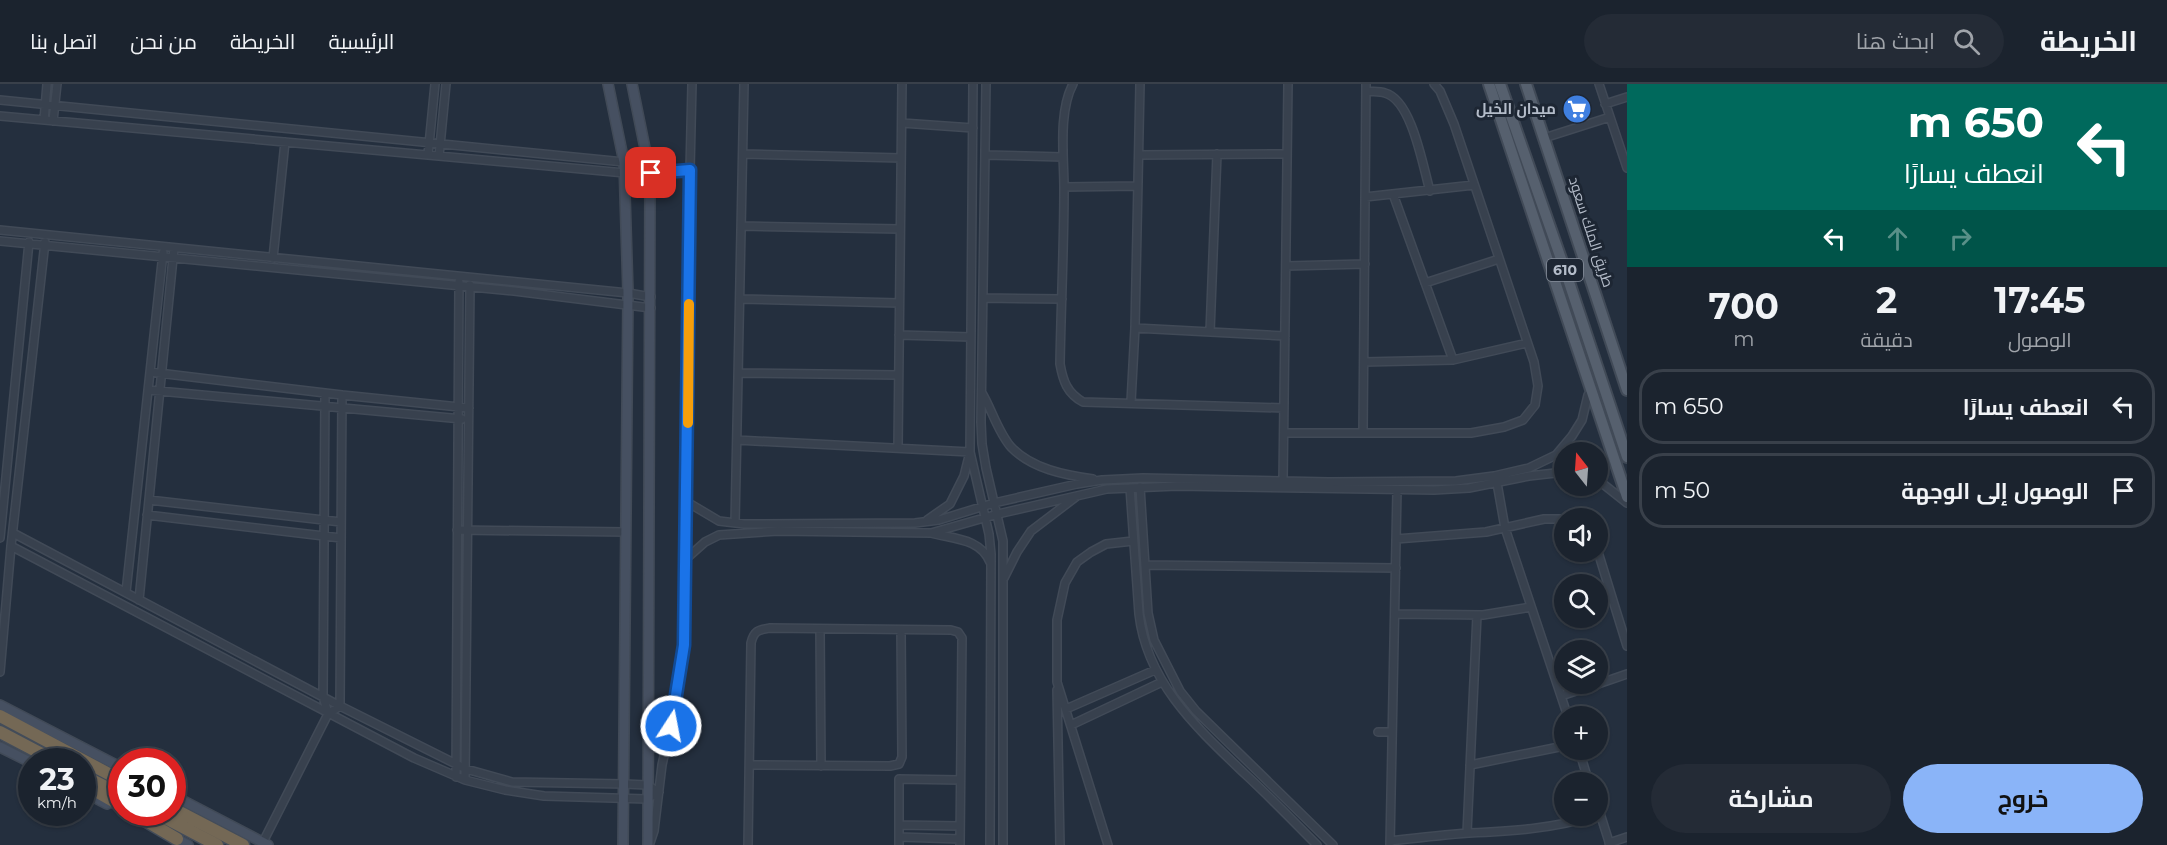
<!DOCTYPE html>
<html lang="ar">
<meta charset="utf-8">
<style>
:root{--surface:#1b232e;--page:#242b36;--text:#f1f3f6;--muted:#a0a4aa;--line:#39404a;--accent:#8ab4f8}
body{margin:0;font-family:Montserrat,Cairo,sans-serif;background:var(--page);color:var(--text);direction:rtl;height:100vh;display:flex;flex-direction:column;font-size:22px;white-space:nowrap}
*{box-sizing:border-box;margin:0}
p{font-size:20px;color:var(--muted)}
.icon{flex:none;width:33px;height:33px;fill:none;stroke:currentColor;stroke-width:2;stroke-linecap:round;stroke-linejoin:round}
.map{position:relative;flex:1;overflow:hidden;direction:ltr}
.sheet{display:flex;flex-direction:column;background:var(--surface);width:540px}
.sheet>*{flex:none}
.banner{background:#00695c;color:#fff;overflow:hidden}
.needle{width:39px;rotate:343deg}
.fabs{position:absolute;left:1554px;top:358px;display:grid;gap:12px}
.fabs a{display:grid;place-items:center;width:54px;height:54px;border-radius:50%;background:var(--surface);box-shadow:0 2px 4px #0004,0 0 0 2px var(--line);font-size:30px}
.speed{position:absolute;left:18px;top:664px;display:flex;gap:12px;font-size:30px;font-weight:700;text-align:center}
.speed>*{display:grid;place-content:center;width:78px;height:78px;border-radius:50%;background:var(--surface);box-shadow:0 2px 4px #0004,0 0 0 2px var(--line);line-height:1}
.speed small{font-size:15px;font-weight:400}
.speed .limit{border:9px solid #d22;background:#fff;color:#111}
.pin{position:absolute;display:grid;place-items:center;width:51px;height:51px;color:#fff;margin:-26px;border-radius:12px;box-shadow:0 3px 9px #0006}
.me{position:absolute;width:66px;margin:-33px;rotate:11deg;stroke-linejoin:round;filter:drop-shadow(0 0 4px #0008)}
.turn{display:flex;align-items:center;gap:21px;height:126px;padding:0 24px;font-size:27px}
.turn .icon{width:78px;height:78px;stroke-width:2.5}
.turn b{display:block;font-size:42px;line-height:51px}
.lanes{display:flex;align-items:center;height:57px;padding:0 24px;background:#0003;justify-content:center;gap:30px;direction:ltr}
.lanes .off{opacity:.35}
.eta{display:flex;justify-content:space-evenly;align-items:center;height:102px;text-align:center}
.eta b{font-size:36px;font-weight:700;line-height:42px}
.primary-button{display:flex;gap:12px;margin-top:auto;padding:12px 24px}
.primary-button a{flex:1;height:69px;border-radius:36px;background:var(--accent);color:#111;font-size:24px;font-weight:700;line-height:69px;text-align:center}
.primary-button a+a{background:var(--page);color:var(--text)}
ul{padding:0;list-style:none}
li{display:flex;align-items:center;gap:18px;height:75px;margin:0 12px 9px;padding:0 12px;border:3px solid var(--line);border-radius:24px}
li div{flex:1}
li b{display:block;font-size:22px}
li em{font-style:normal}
header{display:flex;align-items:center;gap:36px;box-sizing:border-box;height:84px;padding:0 30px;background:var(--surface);border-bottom:2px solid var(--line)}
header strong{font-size:28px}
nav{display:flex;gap:33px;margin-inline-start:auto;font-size:21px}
.search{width:420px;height:54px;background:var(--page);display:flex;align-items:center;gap:15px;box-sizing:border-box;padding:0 21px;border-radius:33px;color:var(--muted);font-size:22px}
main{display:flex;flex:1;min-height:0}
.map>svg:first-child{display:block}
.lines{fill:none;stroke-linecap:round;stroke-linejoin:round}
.minor-casing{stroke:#414a57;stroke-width:10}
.secondary-casing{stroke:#414a57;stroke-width:12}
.primary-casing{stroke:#414a57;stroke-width:14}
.motorway-casing{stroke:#434c59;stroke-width:15}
.minor{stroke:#38414e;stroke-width:7}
.secondary{stroke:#465061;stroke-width:9}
.primary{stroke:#56606e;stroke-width:10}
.motorway{stroke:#746855;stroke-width:12}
.route-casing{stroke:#114b97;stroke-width:15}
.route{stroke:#1a73e8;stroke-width:10}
.slow{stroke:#f59e0b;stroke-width:10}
.labels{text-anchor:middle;stroke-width:6;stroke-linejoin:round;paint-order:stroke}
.shield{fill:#1d2633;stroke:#878f9c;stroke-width:1.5}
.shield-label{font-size:14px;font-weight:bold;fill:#b4bcc9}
.poi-label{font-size:15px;font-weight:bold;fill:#b4bcc9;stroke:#1d2633;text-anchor:end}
.street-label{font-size:15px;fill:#b4bcc9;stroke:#1d2633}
</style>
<header>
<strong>الخريطة</strong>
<div class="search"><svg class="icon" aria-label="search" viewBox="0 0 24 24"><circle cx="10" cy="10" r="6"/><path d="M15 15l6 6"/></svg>ابحث هنا</div>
<nav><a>الرئيسية</a><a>الخريطة</a><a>من نحن</a><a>اتصل بنا</a></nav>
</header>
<main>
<section class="sheet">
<div class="banner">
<div class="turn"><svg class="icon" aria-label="left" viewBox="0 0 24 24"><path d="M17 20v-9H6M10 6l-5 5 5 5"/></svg><div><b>650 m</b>انعطف يسارًا</div></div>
<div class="lanes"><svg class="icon" aria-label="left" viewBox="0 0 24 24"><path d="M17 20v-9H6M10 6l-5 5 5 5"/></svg><svg class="icon off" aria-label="ahead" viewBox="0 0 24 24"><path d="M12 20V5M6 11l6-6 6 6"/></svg><svg class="icon off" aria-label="right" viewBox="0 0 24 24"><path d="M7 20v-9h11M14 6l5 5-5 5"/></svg></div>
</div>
<div class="eta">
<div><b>17:45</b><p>الوصول</p></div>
<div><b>2</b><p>دقيقة</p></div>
<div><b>700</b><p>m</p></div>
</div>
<ul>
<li><svg class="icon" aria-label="left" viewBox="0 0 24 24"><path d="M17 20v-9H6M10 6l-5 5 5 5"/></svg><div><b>انعطف يسارًا</b></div><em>650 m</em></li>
<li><svg class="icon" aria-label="arrive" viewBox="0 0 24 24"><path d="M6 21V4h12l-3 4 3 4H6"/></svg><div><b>الوصول إلى الوجهة</b></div><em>50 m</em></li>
</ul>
<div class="primary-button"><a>خروج</a><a>مشاركة</a></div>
</section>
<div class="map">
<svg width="1627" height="761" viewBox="0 0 1627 761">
<rect width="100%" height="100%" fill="#242f3e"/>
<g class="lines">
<g class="minor-casing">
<path id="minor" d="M973,0L970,368L989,450L991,470L990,761
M986,0L981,338L982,360L986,384L1003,457V761
M1073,0C1058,28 1064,73 1064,104C1064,163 1061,221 1060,280C1063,297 1067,309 1083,318L1284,324
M1599,0L1627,84
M1366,7C1372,8 1379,7 1385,9C1412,16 1423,83 1430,107
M0,16L624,78L645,87
M1605,20L1627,13
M0,32L625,89L690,86L684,561L675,622L662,681L654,747L650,759
M44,36L47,0
M53,37L57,0
M902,39L973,44
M1544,54L1610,33
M743,70L901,74
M428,71L435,0
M985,71L1063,73
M1139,71L1287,70
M439,72L446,0
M690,86L692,0
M1064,103L1138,102
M1393,110L1453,276
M1365,113L1474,101
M742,142L900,145
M0,146L628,209L651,213
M0,157L514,207L651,224
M273,174L285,58
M1286,182L1365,180
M1425,199L1499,175
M983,214L1062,215
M740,215L899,219
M1135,244L1285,252
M1210,248L1217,70
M899,251L971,253
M1364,278L1453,276L1527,259
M150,288L342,311L340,622L328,630L263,758
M739,289L898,291
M148,306L462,335
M325,309L323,613L328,629
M982,309C992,326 998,348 1011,363C1032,385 1065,391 1093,395
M342,311L469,324
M1131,318L1135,244L1140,0
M1284,349H1471L1504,343L1523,336L1535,321L1538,302L1534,278L1454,40L1440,7L1434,0
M1363,349L1366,0
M737,356L970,368L964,392L950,420L927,436
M1563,363L1574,364L1578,369
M898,364L902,0
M1598,396L1627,419
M1283,397L1288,0
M1497,399L1505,444L1568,633
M1140,403L1148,529L1154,556L1180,607L1196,627L1333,761
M1130,404L1139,530C1147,599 1197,644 1245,690C1270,713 1293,737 1317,761
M149,416L341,438
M687,418L719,437L744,440L915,439L939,436L994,419L1077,400L1102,396L1143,394L1329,398L1456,397L1494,392L1529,384L1556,371L1572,352L1582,336L1588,311
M147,431L341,454
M735,439L744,0
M457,446L626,448
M931,449C953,455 980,454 990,478
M0,454L29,158
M1396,455L1486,448L1544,435H1564
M11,462L414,674L465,696L505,706L544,712L647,715L659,708L647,701L625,700L512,698L466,685L340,622L13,449
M1598,468L1627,562
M687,474L705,458L719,451L778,447L931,449L998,430L1107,405L1177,402L1434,406L1469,404L1529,392L1564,388
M1145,481L1396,484
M1004,494L1017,468L1031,447L1077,412
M126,508L163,169
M139,516L174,164
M1395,530L1483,531L1531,523
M820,545L821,682
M0,588L11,462L45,158
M1598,600L1627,590
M1057,606L1060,761
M1561,612L1597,600
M1066,625L1155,586
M1071,641L1162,598
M1378,648H1392
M1579,666L1589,699
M750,681L890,682L899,680L902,673L901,546
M1470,681L1564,662
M456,693L459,198
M465,696L470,201
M1598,723L1610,761
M899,741L960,742
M1467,749L1477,531
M899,753L960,755
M1390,757C1416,754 1442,751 1469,749C1511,747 1552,745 1593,732
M1609,759L1627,753
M748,761L751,559C754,546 759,546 770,544L951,546L958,548L962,554L960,761
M899,761V695L960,696
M1108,761L1057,598V536L1065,499L1077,478L1091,468L1106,460L1133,457
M1390,761L1397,406"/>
</g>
<g class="secondary-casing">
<path id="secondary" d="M608,0L624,78L628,209L623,761
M632,0L650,89L648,761
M0,621L122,684
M0,663L32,679
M82,707L107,720
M172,711L268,761
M173,753L188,761"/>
</g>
<g class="primary-casing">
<path id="primary" d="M1489,0L1627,413
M1500,0L1567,192L1627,373
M1526,0L1627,306"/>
</g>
<g class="motorway-casing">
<path id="motorway" d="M0,632L122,697
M0,648L57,678
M92,696L122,711
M82,699L122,722
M172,724L243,761
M133,729L177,755
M156,729L217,761"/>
</g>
<use href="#minor" class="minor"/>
<use href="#secondary" class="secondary"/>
<use href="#primary" class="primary"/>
<use href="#motorway" class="motorway"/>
</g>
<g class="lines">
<g class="route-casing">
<path id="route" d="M651,89L690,86L684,561L671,642"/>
</g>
<use href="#route" class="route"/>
<path class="slow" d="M688,339L689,220"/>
</g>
<defs>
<g id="supermarket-disc" transform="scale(1.5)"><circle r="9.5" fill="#3f7fe0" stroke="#1d2633"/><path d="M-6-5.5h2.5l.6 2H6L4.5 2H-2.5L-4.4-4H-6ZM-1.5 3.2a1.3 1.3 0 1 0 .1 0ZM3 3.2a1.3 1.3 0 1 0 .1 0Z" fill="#fff"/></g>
</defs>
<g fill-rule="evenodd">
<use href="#supermarket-disc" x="1577" y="25"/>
</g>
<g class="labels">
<rect class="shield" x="1547" y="175" width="36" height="22" rx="4.5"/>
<g class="shield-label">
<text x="1565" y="191">610</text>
</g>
<g class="poi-label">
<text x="1556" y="30">ميدان الخيل</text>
</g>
<g class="street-label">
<text transform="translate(1591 148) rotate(72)" y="5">طريق الملك سعود</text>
</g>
</g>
</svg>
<div class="fabs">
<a><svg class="needle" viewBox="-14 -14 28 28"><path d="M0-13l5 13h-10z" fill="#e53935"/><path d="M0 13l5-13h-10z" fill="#a0a4aa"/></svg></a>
<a><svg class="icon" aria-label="sound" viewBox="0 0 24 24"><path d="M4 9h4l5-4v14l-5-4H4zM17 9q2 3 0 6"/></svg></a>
<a><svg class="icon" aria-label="search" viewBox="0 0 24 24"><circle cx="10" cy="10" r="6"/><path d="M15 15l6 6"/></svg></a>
<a><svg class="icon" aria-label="layers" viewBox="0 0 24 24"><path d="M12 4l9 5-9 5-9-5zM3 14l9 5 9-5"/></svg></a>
<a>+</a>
<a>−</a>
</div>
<div class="speed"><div>23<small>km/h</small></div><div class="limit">30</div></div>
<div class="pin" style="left:651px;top:89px;background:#d93025"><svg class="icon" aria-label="arrive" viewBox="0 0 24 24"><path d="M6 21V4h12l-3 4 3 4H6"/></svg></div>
<svg class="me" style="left:671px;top:642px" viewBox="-20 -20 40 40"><circle r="17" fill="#1a73e8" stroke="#fff" stroke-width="3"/><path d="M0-11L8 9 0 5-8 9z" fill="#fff"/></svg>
</div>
</main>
